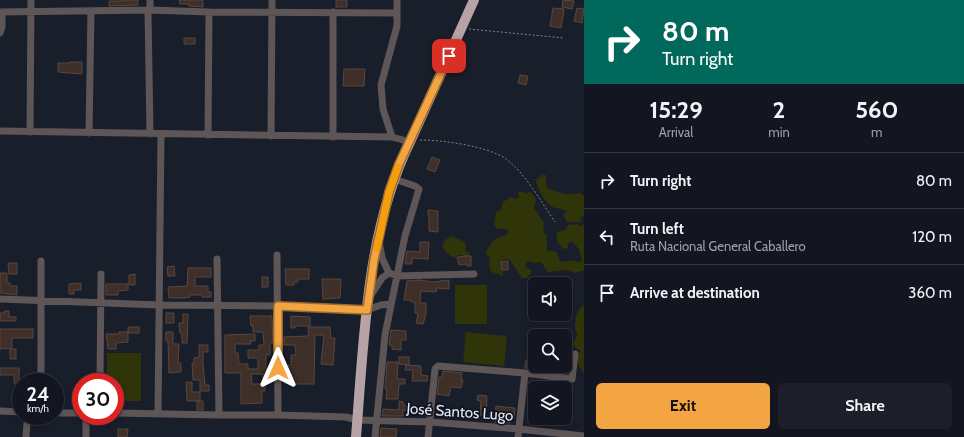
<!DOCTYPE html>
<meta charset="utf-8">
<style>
:root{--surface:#131620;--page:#1c1f29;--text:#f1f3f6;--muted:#9d9fa5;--line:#32353e;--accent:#f3a443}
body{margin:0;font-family:Cabin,sans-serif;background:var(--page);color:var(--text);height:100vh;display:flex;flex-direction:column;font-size:15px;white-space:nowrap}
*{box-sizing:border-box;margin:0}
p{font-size:13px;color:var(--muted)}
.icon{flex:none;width:22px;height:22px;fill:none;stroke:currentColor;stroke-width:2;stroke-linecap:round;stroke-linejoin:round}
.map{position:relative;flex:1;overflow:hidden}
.drawer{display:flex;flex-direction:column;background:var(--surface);width:380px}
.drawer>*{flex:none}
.hud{background:#00695c;color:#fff;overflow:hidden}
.buttons{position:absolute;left:528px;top:277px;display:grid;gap:8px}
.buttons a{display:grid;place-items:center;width:44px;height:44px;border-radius:6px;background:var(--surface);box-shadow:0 2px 6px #0003,0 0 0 1px var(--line);font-size:20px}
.speed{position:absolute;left:12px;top:373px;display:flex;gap:8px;font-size:20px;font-weight:700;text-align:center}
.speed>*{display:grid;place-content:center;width:52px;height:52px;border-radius:50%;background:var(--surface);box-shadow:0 2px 6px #0003,0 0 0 1px var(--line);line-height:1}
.speed small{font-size:10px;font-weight:400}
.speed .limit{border:6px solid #d22;background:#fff;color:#111}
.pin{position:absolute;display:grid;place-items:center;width:34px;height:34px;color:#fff;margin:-17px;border-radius:8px;box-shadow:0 2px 6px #0006}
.me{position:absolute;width:44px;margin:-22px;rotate:0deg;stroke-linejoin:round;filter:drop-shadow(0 0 3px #0008)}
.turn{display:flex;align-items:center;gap:14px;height:84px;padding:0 12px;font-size:18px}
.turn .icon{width:52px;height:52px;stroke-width:2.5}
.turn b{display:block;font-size:28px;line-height:34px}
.eta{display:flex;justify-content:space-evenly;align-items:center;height:68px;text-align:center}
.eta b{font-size:24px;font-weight:700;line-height:28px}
.cta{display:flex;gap:8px;margin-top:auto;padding:8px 12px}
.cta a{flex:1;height:46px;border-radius:6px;background:var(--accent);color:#111;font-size:16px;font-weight:700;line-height:46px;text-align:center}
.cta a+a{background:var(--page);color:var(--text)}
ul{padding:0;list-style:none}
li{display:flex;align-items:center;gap:12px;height:56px;padding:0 12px;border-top:1px solid var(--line)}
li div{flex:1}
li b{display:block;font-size:15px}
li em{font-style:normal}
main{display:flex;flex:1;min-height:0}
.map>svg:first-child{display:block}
.green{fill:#2f3409}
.building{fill:#3e2f28;stroke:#584740}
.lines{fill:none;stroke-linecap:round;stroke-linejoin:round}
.path{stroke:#80848f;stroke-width:1;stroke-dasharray:2 2;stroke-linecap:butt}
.minor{stroke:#5e5557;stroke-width:7}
.highway{stroke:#b7a2a6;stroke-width:10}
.route-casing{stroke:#9e6b2c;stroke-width:10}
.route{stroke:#f3a443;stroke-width:7}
.slow{stroke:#f59e0b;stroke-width:7}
.labels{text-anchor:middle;stroke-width:3.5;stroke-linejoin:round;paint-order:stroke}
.street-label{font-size:15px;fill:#e9ecf5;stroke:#101521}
</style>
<main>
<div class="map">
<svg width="584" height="437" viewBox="0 0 584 437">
<rect width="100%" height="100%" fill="#191e2b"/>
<path class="green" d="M542,175H546V184L548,189L566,194L581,193L584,196V215L580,218L582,222H567L563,214L567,212C563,209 560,209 555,208C545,204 539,191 536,182L538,178Z
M518,192H522L526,193L531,192L536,199L534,208C538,213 540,218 544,223L543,233L547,235C546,242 548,244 547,251L549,252V250L557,252L560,261C567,263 571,259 578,262L582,261C580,252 579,247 571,241L568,244V248L563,249C559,245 555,239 557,233L566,229L568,225L577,224L581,226L584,224V271H580L575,273L567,270L548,272L541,262L536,263L527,261L525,266L532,271L530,275L527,278H522L510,260L505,259L502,262L503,276C486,271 491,271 489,257L486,254C488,245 495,236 505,236L508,233L507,229H498L494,226L496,212L500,211L503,202L511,197L515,199L519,197Z
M451,236L465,242L466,248L465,251L469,252L470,256L466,258L462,255H457L454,258L449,255L442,247L445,240Z
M455,285H487V324H455Z
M584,305V376C583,368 575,365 577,355L581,352L574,346L573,341L576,338L577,334C573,326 575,309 584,305Z
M466,332L507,336L504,366L463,362Z
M107,353H141V401H115V382H107Z"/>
<path class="building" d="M121,0H138V5L109,6V1H121Z
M179,0H202L203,1V7L189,6V4H180Z
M336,0H347V7H336Z
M563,0L574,1L572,9L562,7Z
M553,8L564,9L561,28L550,26Z
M577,8L584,9L582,23L574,21Z
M184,38H195V44H184Z
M70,62H82V74L58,72V63H70Z
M344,69H365L364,86H343Z
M520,75L528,76L526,85L518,83Z
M432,157L440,160L435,172L427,169Z
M428,210L438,211V232L429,231V215H428Z
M420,242H429L428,259L412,258V264H405L407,251L420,252Z
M466,256H471V266H467V264L459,265L457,257Z
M508,261V270H502L501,262Z
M8,263H17V274H9Z
M174,266L175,276H168L167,267Z
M188,268H211V277H195V286H208V292H211V297H202V295H190V297L184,298H169L168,287L187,286Z
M285,269H309V279H298V282H294V285H286Z
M0,273H7V283H10V286H17V295L0,293Z
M135,274V285H129V275Z
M262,277H268V287H262Z
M322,279H341L340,298L323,299Z
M420,280L432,282L449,280V289L436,288L437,291L434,292L421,291L420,303H426V314L423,324L416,323L418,314L415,313V302H411V300H404L407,281Z
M81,283V290H74V294H69V284Z
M106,284H128V290L118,291V295H106Z
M4,311H9V317H16V321H0V313H4Z
M166,313H174V323H166Z
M183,314H188L187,343H182V333H180L179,323H183Z
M250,316H272L273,343H270V355H266V369H270L269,381L263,382V374H251L252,384H265V391H262V403L241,404V373H225V335L255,334V341H250L251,344H235V353H238L239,364H248V369H258V358H248V350H259V345H264L263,332H253V326H251Z
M291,316L310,317V326H295V328H291Z
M128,327H139V333H128Z
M308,327H330L331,338H335L333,365L321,364L324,335H315L314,384H288V365H291V355H296L295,345H284V337L307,336L309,335Z
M0,329H33V338H12V348L0,349Z
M391,330L406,331V340H401V350L392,349V345H389Z
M119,332H128V342L116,343V349H108L106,334H119Z
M166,332H173V344H179L178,363H181V372L169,373L168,341H166Z
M199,345H208V352H203V363L205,385H209V391H200V380H193L192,363H194V358L199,357Z
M10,349H16V359H10Z
M399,357H409V365L399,364Z
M526,360L535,361V368H525Z
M387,362H398L397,379H405V384H399L398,399H386L387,389H385Z
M406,365L421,366V375L428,376L427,381H412L413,370H405Z
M553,366H564L563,373L552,371Z
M0,368H19V380H21V386H16V383H14V375H0Z
M443,371L462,373L461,380H463L461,388L451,387L449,396L437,394L439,377H442Z
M186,382H192V392H200V401H187Z
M478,395L487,396L486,416L480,415L481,401L477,400Z
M197,401H203V410H197Z
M399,401L403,402L404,406H411V410H403V416H382L383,409L399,410Z
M496,406L515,408L514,417H511L510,423L495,422Z
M381,428L397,429L396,437H380Z
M118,429H128L127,437H118Z"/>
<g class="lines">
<path class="path" d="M469,29L564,38
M420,140C442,140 488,146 506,159C525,173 542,203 555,222"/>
<path class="minor" d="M148,10L150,134
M150,10V0
M0,12L150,10L209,12L397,13
M333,12V137
M0,33L2,27V12
M0,131L392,137L410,142
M30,132L31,0
M89,133L91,11
M208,135L209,12
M271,136L272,0
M392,137L383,109L381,85L397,26V0
M379,241L382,258L389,273L397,276L474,274
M277,255L278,415
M217,259L219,415
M41,261V382
M369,298L382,278L389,273
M0,299L159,305L278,306L367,310L381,305L391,304
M100,382L101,274
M0,411L21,412
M55,413H81
M115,413L219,415H278L346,417L357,420L430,422L519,429L584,436
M158,414L161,134
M26,437L27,423L31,416
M86,437V416
M375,437L385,335L405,236L419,189L415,186L394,179
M428,437L435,369L438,366L525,373L572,379L575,354
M518,437L525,373"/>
<path class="highway" d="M356,437C364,340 366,231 410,142L474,0"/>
</g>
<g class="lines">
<g class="route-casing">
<path id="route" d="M278,368V306L367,310L374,260L389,192L399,164L449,56"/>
</g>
<use href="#route" class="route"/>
<path class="slow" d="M377,248L389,192L398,167"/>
</g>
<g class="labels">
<g class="street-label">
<text transform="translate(460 412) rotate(4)" y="5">José Santos Lugo</text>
</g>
</g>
</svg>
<div class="buttons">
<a><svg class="icon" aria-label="sound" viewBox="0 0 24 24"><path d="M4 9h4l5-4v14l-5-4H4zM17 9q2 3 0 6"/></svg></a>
<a><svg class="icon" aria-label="search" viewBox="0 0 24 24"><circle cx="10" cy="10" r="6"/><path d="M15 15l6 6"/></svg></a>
<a><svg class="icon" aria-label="layers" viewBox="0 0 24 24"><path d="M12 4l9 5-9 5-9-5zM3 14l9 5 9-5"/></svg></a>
</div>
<div class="speed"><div>24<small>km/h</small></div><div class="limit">30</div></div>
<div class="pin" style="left:449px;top:56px;background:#d93025"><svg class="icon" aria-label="arrive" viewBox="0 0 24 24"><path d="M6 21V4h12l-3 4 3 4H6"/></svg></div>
<svg class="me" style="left:278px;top:368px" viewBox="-20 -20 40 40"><path d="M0-17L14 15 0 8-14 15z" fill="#f3a443" stroke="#fff" stroke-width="4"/></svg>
</div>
<section class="drawer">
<div class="hud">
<div class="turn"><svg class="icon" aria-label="right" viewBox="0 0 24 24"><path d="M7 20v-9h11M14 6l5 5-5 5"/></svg><div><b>80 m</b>Turn right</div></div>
</div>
<div class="eta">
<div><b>15:29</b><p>Arrival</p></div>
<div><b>2</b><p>min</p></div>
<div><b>560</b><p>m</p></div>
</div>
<ul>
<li><svg class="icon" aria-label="right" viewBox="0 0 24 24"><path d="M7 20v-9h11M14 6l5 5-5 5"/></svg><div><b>Turn right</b></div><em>80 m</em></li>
<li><svg class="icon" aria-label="left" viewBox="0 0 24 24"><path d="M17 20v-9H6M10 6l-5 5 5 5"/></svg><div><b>Turn left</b><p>Ruta Nacional General Caballero</p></div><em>120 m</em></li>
<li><svg class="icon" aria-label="arrive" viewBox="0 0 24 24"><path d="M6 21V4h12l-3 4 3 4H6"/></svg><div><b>Arrive at destination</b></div><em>360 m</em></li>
</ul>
<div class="cta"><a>Exit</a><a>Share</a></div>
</section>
</main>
